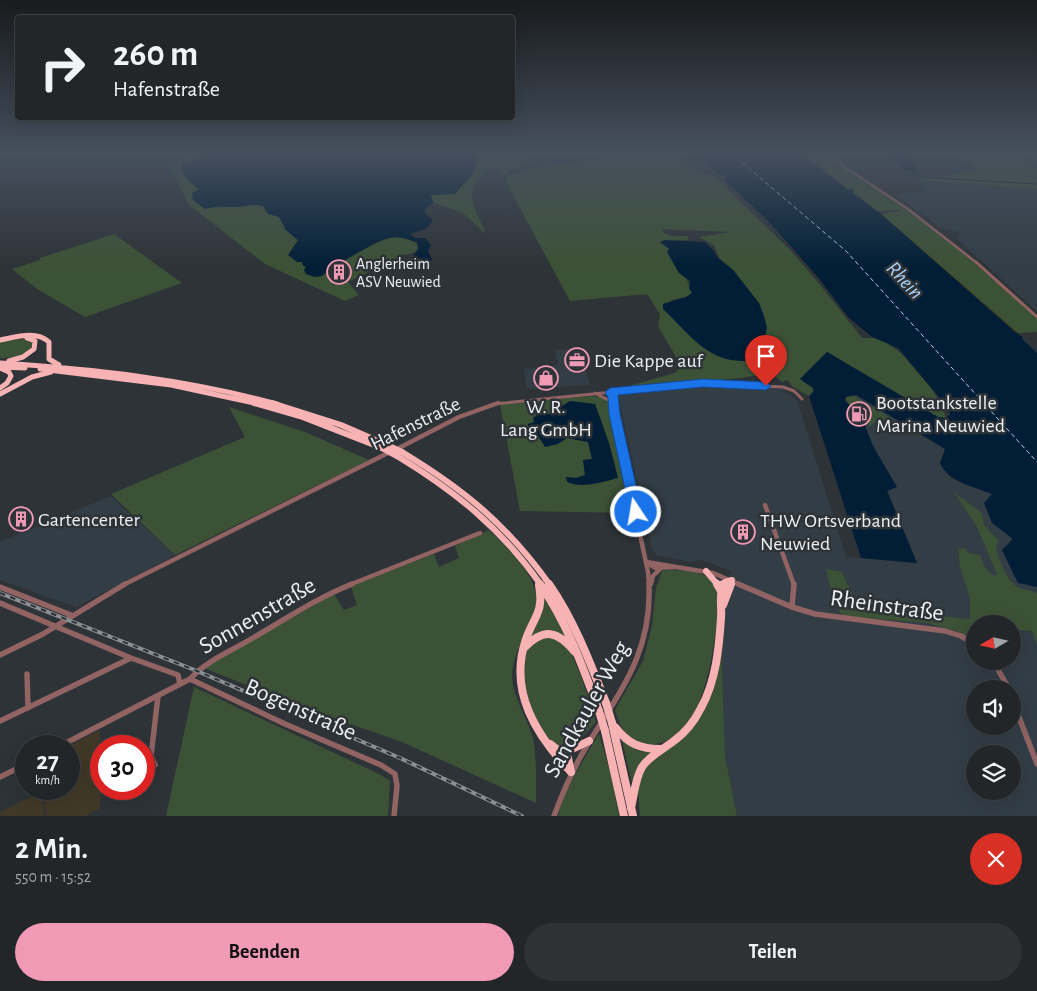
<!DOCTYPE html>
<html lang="de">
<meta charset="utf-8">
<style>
:root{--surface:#222629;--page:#2e3235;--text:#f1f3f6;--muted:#a2a5a8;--line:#3f4346;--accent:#f09ab5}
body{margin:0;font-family:"Alegreya Sans",sans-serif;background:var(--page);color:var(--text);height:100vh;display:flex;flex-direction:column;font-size:19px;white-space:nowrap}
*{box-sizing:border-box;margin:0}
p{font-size:16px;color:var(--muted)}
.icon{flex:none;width:28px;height:28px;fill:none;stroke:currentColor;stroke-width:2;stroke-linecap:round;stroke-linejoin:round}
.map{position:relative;height:816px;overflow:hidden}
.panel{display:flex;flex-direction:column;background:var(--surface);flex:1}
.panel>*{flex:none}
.hud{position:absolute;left:15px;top:15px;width:500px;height:105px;border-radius:5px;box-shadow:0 5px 20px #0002,0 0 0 1px var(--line);background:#222629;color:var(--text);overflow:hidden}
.needle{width:32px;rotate:261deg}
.controls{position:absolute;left:966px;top:615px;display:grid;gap:10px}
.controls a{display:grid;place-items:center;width:55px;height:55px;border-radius:50%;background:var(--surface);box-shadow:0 5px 20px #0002,0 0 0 1px var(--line);font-size:25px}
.speed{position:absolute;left:15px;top:735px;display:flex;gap:10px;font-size:25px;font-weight:700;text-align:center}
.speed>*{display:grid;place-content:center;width:65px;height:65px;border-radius:50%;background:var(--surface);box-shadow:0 5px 20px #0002,0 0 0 1px var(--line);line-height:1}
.speed small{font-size:12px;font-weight:400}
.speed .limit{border:8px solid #d22;background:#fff;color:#111}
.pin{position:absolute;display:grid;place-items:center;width:42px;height:42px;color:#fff;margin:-51px -21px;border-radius:50% 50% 50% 0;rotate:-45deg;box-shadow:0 0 5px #0007}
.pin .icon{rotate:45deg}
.me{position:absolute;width:55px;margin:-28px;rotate:348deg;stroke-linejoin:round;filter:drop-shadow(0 0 4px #0008)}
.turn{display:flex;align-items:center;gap:18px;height:105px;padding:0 15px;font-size:22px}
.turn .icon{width:65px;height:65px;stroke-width:2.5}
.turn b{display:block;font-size:35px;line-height:42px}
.round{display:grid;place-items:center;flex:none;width:52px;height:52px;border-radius:26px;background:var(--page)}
.headline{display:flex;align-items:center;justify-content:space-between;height:85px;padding:0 15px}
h1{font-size:30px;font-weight:700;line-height:38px}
.button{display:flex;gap:10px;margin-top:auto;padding:10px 15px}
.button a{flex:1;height:58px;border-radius:30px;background:var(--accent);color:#111;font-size:20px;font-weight:700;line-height:58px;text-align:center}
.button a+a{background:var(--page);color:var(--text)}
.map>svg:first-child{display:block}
.built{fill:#333d46;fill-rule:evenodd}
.education{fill:#413928}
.green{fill:#3c5236;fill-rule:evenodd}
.sand{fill:#423a19}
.water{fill:#011e36}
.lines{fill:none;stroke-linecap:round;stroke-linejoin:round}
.stream{stroke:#011e36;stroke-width:1}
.ferry{stroke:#aed2f5;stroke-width:1;stroke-dasharray:4.5 3;stroke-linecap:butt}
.minor-far3{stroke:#916363;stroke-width:2.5}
.minor-far2{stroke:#916363;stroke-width:3}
.minor-far1{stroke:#916363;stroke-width:4.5}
.minor{stroke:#916363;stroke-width:5.5}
.highway-far2{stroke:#f7b2b3;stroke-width:5}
.highway-far1{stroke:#f7b2b3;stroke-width:6}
.highway{stroke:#f7b2b3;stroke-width:8}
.rail-far1-casing{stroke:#8b8f93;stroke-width:2.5}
.rail-casing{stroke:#8b8f93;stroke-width:4}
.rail-far1{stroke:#2e3337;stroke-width:1;stroke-dasharray:2.5;stroke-linecap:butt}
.rail{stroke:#2e3337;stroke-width:2;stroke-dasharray:5.5;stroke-linecap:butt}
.highway-bridge-far1{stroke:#f7b2b3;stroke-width:6}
.highway-bridge{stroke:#f7b2b3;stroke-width:8}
.route{fill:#1a73e8;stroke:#114b97}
.labels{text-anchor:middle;stroke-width:5;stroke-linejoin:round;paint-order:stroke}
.far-poi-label{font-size:16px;fill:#edf0f3;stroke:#2e3337;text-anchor:start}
.poi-label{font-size:20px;fill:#edf0f3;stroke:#2e3337;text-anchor:start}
.street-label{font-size:20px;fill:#edf0f3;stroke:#2e3337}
.water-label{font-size:21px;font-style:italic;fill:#aed2f5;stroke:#2e3337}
.near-street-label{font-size:24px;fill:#edf0f3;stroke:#2e3337}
</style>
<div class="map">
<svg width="1037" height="816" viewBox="0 0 1037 816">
<rect width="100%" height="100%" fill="#2e3337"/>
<path class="built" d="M917,180L1037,189V311L958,240L959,236H962L960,232L941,228L895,194L924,192Z
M579,348L590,385L527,389L524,369L558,365L555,350Z
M704,385L782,389L797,400L846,557L917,563L887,490L873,446L859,411L849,405L845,400L848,395H856L945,449L940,463L951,478L993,494L1013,539L1002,550L1037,587V816H737L725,756L722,700L721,642L731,571L702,560L690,562L656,555L652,549L618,396L622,394ZM975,624H1012V661H975ZM975,689H1012V726H975ZM975,754H1012V791H975Z
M111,496L175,555L76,607L0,580V542Z"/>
<path class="education" d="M100,730L101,789H103L99,809L86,816H46L44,789H69V746Z
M43,791L44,816H0V812Z"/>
<path class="green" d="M195,153H210L196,160L187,162L190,183L199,189L205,209C215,206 224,207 234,207C245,207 252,203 263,206L268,213L279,217L286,230L298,241L302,262L307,268L322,276C333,267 377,240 390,238C400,236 408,239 417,243L418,249L413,253L402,255L348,282L359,295L345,301L265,264L193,208L188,203L169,166Z
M475,153H525L535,164L509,171L503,177L496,167C490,168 485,172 480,177C462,192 479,216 486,234L464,214L433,202L431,195L438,193L445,194L478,162Z
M643,153H672L697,172L714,176L792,252L817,281L862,338H880L902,354L931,388L940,402L946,418L938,417L917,406L827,352L800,379L813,388V392L809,396L792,386L788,380L782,382L771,373L740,378L632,387V385L675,373L679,368V362L658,326L660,314L647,294L570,301L506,182L508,176L530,168ZM661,229L731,232L699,237L714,245C720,264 722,258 734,271C736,274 737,278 740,281C766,311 777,325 752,361C702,360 696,339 663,309L672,300L686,297L692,293C688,274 668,260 670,241L689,240L687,236C677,236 667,238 661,229Z
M802,153H817L829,157C905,203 973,258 1037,319V332L1018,333L881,214L899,211V210L877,211L855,193L853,188L850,190Z
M958,153L1023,156L1037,169V189L917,180L977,171Z
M114,234L182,283L85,317L37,289L12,269L40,260V258Z
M23,339L31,340L33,344C27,357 13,358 0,358V341Z
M852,395L889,417L888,422L880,418L869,427L863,413L849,405L846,400V396Z
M592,396L606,397L610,408L631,513L520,511L500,404ZM570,401L600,417L615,465L567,482V477L576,478L586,475L583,460L592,459L588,442L567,438L550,446L540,439L528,425L534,422L537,415L549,414Z
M229,407L305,432L369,460L175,555L111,494L245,437Z
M954,492L982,513L984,525L999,541L996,546C999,560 1005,579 1018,587C1023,590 1031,590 1037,593V645L1032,631L1020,630L1013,633L1012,624H975V643L957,631L927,623L843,616L835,605L826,569L842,572L851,592L864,609L970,619V598L960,567L958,549L965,548L968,553L980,555L984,566L994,576L997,574L977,527Z
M489,530C515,557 553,587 529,627C521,640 512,660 512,677C513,697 526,716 532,735C537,749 536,787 536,803L402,742L299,706L204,668L334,594L344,610L357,605L351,586L434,554L439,567L459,558L455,546Z
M669,570C683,570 711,571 718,587C723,598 718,617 716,629C711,667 699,749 645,744C626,742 620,726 615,710L643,661L652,626L656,588L662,571Z
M543,595L567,639L563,636L529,640L543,611Z
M556,637L570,650L582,679L596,722L576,744L563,748C535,737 514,680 526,652C528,647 536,642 540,638Z
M721,642L725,756L737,816H640L638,790L643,771L649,762L692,728Z
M194,687L379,774L390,781L388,816H166Z
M599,734L610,771L619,816H558C566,786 583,761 599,734Z
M622,740L638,751L651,752L633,788Z"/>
<path class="sand" d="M881,214L1018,333L1015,332L990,309L879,215Z"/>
<path class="water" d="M210,153H475L478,162L472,175L455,194L431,195L433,202L424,210L427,216L433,220C426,232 421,230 410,234L415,238H425L431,245L428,251L432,260L427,265L415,266L418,262L412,258L418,249L417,243C408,239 400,236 390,238C376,240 333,267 322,276L315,277L306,274L304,270L306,267L303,266L302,262H297L288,255L298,240L286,230L279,217L268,214L263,206C252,203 245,207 234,207C224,207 215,206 205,209L193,200L192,193L199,189C191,183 181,175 181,165Z
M691,153H797L804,156L848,190L853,188L852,193L881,214L1015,332L1023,337L1022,339L1037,353V587L1018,583L1002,550L1013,539L992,523L984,503L992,494C973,486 949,483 940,463L945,449L856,395L846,397L845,400L849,405L859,411L873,446L897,487L887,491L917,563L861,558L809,396L813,392V388L800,379L827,352L938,417L946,418L950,414L938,396L898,348L872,337L848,317L817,276L769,222L725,180L727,177L718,173L698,157L700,156Z
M892,153C902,153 910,159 917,166L916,170C906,173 899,165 890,159Z
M665,240L705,242L714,251L718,258L734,271L759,303L763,314L767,328L762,346L763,358C713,371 694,338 663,309V304L686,297L692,293L689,288L690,281L679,273L667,252L669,249L660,242Z
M570,401L595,404L609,443L618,478C603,482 581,489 567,482L566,477L576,478L585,475L583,460L592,459L588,442L567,438L558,444L545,447L539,437L528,436V424L534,422L533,418L537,415L549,414Z"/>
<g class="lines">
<path class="stream" d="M933,178L1037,184"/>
<path class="ferry" d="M731,153L846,251L1037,462"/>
<path class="minor-far3" d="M824,153L908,209L977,263"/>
<path class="minor-far2" d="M976,262L1037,317
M608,392L612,404
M611,392L614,397V404
M595,393L610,401
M494,404L703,383L783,387L794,391L802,399"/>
<path class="minor-far1" d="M612,403L648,572L649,585
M614,403V409
M397,449L459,417L498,403
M765,505L794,585
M646,562L713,573L741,585
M646,562L655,568L674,567
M651,584L653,576L660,569
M123,585L390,452
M349,585L480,533"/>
<path class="minor" d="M738,584L792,607L815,614L945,631L961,636L975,644
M0,587L71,615
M0,603L131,658L178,675L180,684
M792,607L794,584
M0,655L43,634L125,584
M993,661L1009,689
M27,674L28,708
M190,679L285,724L381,765L395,774L397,786L394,816
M1012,699L1037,764
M0,721L131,658
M60,746L190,679C206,661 231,651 251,639C284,620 317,598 352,584
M155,765L151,756L158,696
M0,777L26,764
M554,816C562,794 571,774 582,754C617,694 652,657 649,584"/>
<path class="highway-far2" d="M0,340C16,337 36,330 49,342V359L59,365
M9,361L23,357L34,349L35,341L27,338
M0,363C94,369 186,379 277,404
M0,367L25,368
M40,369L171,385L259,404
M0,388L7,383L11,376L9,372L2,369
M0,394L32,377L51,372"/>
<path class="highway-far1" d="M254,403L300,416L382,448
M272,403L341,425L387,445
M402,452C465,490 507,525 550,585
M397,456C456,492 501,528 541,585
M706,571L718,585
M723,585L725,582L732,580
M730,585L732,580"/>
<path class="highway" d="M540,584C567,623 583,667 599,711
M549,584C574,620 590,662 606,703
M717,584L721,591
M539,585C544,613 534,616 526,639C508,691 536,735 571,772
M723,605L731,584
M524,648C544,627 558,631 575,652
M612,723L633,816
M615,727C628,744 640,749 661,749
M605,731L624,816
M550,744L568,758L571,772
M561,751L570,750L589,741
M631,808C634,795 635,779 642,767C650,755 664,749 675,740C686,732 695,720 701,708C716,681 719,648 721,618C722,607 719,595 723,584"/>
<g class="rail-far1-casing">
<path id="rail-far1" d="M1028,153L1037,161"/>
</g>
<g class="rail-casing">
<path id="rail" d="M0,593L197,671L400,758L522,816"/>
</g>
<use href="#rail-far1" class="rail-far1"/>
<use href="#rail" class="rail"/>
<path class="highway-bridge-far1" d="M387,445L402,452
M382,448L397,456"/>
<path class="highway-bridge" d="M606,703L612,723
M599,711L605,731"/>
</g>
<linearGradient id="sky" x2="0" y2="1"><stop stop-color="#191c1e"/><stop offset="0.57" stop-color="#46505e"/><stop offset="1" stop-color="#46505e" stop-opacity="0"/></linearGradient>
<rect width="1037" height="267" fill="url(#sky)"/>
<path class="route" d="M703,379L766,382L771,386L766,390L703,387L618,395L620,414L642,512L641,517L636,518L631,517L609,414L608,398L605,392L610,388Z"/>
<defs>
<g id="building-ring" transform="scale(1.25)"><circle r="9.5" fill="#2e3337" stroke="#f09ab5" stroke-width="1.5"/><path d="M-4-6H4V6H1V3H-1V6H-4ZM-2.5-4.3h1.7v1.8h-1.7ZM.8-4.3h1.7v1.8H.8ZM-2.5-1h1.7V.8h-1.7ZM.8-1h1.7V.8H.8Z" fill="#f09ab5"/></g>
<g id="office-ring" transform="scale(1.25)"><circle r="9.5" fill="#2e3337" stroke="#f09ab5" stroke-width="1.5"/><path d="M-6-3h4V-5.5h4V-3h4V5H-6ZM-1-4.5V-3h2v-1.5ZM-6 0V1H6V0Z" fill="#f09ab5"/></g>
<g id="shop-ring" transform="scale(1.25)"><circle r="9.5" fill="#2e3337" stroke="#f09ab5" stroke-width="1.5"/><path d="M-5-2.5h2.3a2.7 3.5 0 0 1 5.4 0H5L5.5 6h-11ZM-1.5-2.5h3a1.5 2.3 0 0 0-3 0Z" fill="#f09ab5"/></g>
<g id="fuel-ring" transform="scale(1.25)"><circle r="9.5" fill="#2e3337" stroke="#f09ab5" stroke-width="1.5"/><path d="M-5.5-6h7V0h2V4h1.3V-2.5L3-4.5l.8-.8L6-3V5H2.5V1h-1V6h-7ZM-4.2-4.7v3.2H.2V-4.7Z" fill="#f09ab5"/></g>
</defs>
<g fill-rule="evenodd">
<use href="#building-ring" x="339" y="272"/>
<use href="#office-ring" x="577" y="360"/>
<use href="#shop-ring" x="546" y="378"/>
<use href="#fuel-ring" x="859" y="414"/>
<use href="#building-ring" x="21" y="519"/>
<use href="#building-ring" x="743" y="532"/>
</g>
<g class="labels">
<g class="far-poi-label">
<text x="356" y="269">Anglerheim<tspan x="356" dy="18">ASV Neuwied</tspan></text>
</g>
<g class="poi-label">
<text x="594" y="367">Die Kappe auf</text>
<text x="876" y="409">Bootstankstelle<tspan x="876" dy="23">Marina Neuwied</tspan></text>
<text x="546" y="413" text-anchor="middle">W. R.<tspan x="546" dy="23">Lang GmbH</tspan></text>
<text x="38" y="526">Gartencenter</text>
<text x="760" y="527">THW Ortsverband<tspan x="760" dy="23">Neuwied</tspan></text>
</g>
<g class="street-label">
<text transform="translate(415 423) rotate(-26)" y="7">Hafenstraße</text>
</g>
<g class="water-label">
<text transform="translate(905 280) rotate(47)" y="7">Rhein</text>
</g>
<g class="near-street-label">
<text transform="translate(887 605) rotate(8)" y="8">Rheinstraße</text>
<text transform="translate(257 615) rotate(-30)" y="8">Sonnenstraße</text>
<text transform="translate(301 709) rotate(24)" y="8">Bogenstraße</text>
<text transform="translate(586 709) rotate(-61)" y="8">Sandkauler Weg</text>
</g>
</g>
</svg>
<div class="controls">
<a><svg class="needle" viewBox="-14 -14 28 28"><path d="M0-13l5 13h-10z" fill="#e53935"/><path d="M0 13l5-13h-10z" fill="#a2a5a8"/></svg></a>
<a><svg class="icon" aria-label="sound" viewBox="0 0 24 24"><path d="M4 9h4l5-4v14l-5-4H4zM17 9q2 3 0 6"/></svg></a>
<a><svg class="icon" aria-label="layers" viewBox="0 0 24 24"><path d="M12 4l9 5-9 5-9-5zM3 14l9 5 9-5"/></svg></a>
</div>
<div class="speed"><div>27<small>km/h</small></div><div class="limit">30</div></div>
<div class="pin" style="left:766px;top:386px;background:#d93025"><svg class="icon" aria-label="arrive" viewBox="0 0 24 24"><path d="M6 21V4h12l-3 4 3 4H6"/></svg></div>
<svg class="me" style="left:636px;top:512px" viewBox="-20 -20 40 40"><circle r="17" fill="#1a73e8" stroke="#fff" stroke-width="3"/><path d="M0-11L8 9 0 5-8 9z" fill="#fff"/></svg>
<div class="hud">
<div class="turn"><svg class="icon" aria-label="right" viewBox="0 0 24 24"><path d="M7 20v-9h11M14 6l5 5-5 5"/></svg><div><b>260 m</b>Hafenstraße</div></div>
</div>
</div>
<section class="panel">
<div class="headline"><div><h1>2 Min.</h1><p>550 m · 15:52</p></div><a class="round" style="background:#d93025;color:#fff"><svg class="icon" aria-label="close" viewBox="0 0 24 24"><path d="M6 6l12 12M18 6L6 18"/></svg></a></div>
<div class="button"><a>Beenden</a><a>Teilen</a></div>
</section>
